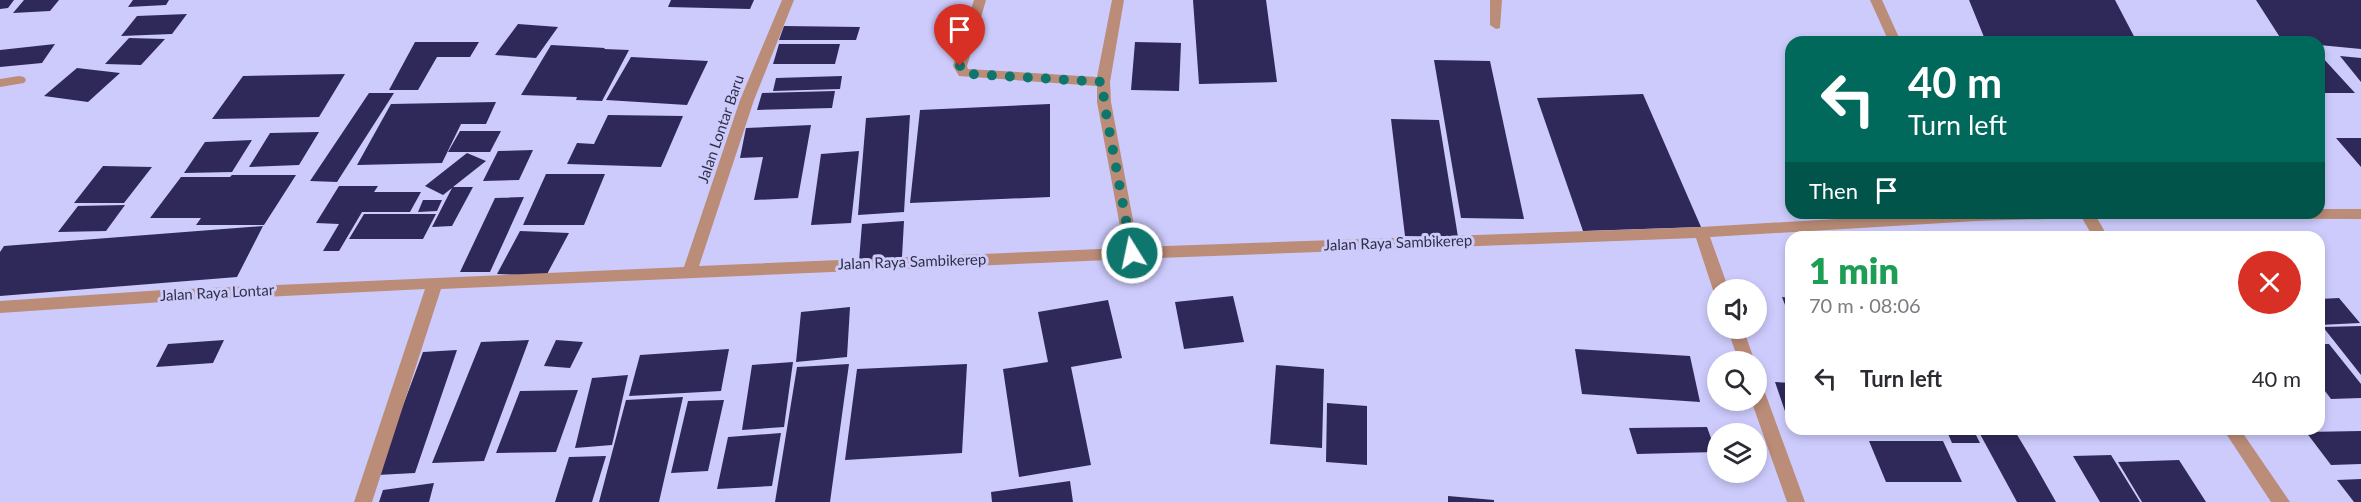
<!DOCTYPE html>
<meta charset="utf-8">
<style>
:root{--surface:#fff;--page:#f7f7f7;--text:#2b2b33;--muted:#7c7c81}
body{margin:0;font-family:Lato,sans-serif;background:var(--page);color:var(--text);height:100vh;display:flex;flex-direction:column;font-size:22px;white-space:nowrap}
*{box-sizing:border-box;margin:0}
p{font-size:20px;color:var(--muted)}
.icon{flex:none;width:33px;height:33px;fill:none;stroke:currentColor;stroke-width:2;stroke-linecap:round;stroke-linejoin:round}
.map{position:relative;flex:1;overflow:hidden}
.side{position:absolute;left:1785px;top:231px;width:540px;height:204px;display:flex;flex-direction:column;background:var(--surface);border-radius:18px;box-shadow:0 3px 9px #0003}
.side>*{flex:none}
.banner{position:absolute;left:1785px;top:36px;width:540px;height:183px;border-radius:18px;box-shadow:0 3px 9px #0003;background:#00695c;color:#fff;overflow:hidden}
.tools{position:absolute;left:1707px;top:279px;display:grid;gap:12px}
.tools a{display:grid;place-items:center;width:60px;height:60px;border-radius:50%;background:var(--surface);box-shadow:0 3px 9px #0003;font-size:30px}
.pin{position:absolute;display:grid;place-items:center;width:51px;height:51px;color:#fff;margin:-62px -26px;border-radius:50% 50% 50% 0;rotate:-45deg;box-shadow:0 0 6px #0007}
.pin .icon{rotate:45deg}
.me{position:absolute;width:66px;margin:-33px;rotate:350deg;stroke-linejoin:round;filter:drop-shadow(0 0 4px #0008)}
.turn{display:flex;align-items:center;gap:21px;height:126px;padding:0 24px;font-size:27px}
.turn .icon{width:78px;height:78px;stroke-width:2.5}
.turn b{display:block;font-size:42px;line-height:51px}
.then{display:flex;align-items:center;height:57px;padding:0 24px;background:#0003;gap:12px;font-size:22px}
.round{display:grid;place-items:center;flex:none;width:63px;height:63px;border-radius:32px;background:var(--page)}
.overview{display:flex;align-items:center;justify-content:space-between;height:102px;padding:0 24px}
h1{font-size:36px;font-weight:800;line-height:45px;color:#1e9e55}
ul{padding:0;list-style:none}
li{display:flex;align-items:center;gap:18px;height:90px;padding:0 24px}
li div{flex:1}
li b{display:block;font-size:22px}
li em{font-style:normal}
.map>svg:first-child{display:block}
.building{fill:#2f2959}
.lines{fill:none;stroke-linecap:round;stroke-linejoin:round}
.minor{fill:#bb8c77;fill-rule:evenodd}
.route{stroke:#0f766e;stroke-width:10;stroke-dasharray:0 18}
.labels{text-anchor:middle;stroke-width:6;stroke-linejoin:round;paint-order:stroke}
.street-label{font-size:15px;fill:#302f46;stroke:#cccbfc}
</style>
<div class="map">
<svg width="2361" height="502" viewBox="0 0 2361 502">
<rect width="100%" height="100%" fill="#cccbfc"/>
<path class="building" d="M0,0H14L8,8L0,9Z
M24,0H59L50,11L13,13Z
M133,0H169L166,5L128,7Z
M671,0H754L750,9L668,7Z
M1193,0H1266L1277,82L1199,84Z
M1969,0H2115L2137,42H1986Z
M2256,0H2361V49L2319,45V42H2283Z
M187,14L172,34L121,36L137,16Z
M518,24L558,27L536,58L495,55Z
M784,26L860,27L856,40H779Z
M129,38L165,39L141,65L105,64Z
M415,42H479L470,57H437L418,90H389Z
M1135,42L1181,43L1179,91L1131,90Z
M55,44L42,63L0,67V50Z
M779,44H840L835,64H773Z
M551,45L605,48L604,49L629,50L602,101L576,100L577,97L521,95Z
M2340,56L2361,58V82Z
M631,57L708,61L687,105L606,100Z
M2319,57H2322L2355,93H2319Z
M1434,60L1490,61L1524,219L1461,218Z
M77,68L120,73L88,102L44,96Z
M345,74L319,117L212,119L243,76Z
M842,76L840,89L773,91L776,78Z
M835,91L832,108L757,110L762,93Z
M369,93H394L337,182L310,181Z
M1643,94L1701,227L1583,231L1537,98Z
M496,102L486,124H461L442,163L357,165L391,104Z
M1050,104V197L910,203L920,110Z
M608,115L683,116L661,167L567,164L577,143L594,144Z
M910,115L904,212L858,215L866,118Z
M1391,119L1439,120L1458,237L1405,236Z
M811,125L798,198L754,200L763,157L740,158L746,128Z
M460,131H501L490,152H448Z
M319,132L299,165L249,167L270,133Z
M2336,138H2361V167Z
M252,140L232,172L184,173L205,142Z
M533,150L519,180L483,181L498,151Z
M859,151L851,223L811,225L821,154Z
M467,153L486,161L453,187H473L452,226L432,227L452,188L443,195L425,186Z
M103,166L152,167L124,203H74Z
M546,174H605L584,225H523Z
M232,175H296L264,225H196L201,218H150L181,177H230Z
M339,186H378L374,192H421L410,212H362L339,251H323L339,224L316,223Z
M524,197L490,272H460L495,198Z
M423,200H442L437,211L418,212Z
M125,205L106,231L58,232L78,206Z
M364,214H436L423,239H349Z
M904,221L902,257L859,261L862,224Z
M263,226L237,277L0,296V252L4,246Z
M520,231L569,233L546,276L497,274Z
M1233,296L1244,342L1184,349L1175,302Z
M1782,297L1791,298V321Z
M2339,298L2360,323L2319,325V299Z
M1108,300L1122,358L1071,367L1091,465L1019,477L1003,369L1048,362L1038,312Z
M850,307L847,357L796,362L801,312Z
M2361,326V375L2323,327Z
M224,340L213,363L156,367L168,344Z
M529,340L484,461L432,463L481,342Z
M556,340L583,342L570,368L544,366Z
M2319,344H2329L2361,384V398L2331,399L2319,383Z
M729,349L721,391L629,396L640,355Z
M1575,349L1690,356L1700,402L1582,394Z
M457,350L415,473L377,475L423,352Z
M793,362L784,427L742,430L752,365Z
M849,364L830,502H775L797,367Z
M967,364L962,453L845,460L857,369Z
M1276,365L1324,369L1322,448L1270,444Z
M628,375L612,445L575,448L592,378Z
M1775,382L1791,383V417H1787Z
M578,390L556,452L496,453L520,391Z
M683,397L659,502H599L626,400Z
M724,400L708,471L671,473L688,401Z
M1327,403L1367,406V465L1326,462Z
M1707,427L1716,452L1637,454L1629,428Z
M1946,429H1973L1980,443H1952Z
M2361,431V464L2331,465L2306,432Z
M781,433L772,486L717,489L728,437Z
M2016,433L2031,458L2056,502H2017L1980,434Z
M1869,441H1943L1962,482H1886Z
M2111,455L2140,502H2100L2073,456Z
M606,456L592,502H555L569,457Z
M2179,460L2206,502H2142L2118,462Z
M2361,479V502H2354L2337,480Z
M1070,481L1073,502H992L991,492Z
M434,483L429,502H379L383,490Z
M1448,496L1494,500V502H1448Z"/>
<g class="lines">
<path class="minor" d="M782,0H794L754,100L699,266L1124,248L1097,102V86L959,76L953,66L974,0H986L967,66L968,69L1097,77L1112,0H1124L1110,82L1111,102L1138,247L1701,227L1936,213H2319V209H2361V219L2097,218L2108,237H2093L2082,218L1976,221L1710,237L1729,290H1718V295L1713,290L1696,238L1132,259L441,289L372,502H354L425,289L163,302L0,313V301L163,290L684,267L740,100Z
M1490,0H1502L1500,28L1496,29L1490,25Z
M1870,0H1882L1901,42H1889Z
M19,76L24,77L26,80L24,83L0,87V79Z
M1727,328H1743L1755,362H1739Z
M1756,383L1762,385L1764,390L1805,502H1787L1751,400H1756Z
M2223,429H2240L2290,502H2271Z"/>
</g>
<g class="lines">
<path class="route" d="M960,66L961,70L969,74L1103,82L1104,102L1132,253"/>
</g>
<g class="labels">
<g class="street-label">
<text transform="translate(721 129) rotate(-71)" y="5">Jalan Lontar Baru</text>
<text transform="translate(1398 243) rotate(-2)" y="5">Jalan Raya Sambikerep</text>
<text transform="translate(912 262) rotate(-2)" y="5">Jalan Raya Sambikerep</text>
<text transform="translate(217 293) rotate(-3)" y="5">Jalan Raya Lontar</text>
</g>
</g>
</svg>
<div class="tools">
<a><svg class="icon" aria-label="sound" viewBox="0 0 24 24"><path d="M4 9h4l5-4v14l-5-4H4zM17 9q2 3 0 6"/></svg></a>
<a><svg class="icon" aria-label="search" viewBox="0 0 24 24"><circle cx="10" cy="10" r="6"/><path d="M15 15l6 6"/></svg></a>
<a><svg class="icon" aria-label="layers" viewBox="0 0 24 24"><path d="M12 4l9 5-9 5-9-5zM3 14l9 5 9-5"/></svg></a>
</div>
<div class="pin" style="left:960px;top:66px;background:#d93025"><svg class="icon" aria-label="arrive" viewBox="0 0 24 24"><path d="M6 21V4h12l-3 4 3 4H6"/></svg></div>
<svg class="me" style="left:1132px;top:253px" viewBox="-20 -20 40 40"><circle r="17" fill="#0f766e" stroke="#fff" stroke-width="3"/><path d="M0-11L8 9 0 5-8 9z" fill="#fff"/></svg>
<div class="banner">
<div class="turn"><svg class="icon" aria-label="left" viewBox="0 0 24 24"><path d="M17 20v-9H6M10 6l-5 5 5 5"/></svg><div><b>40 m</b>Turn left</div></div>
<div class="then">Then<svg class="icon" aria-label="arrive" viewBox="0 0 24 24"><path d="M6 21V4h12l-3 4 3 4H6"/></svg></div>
</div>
<section class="side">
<div class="overview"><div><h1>1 min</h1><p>70 m · 08:06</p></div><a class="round" style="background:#d93025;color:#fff"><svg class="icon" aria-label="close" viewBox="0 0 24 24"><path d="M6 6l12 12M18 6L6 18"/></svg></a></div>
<ul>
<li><svg class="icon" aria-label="left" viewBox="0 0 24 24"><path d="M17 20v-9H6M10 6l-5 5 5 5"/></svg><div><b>Turn left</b></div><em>40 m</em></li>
</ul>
</section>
</div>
